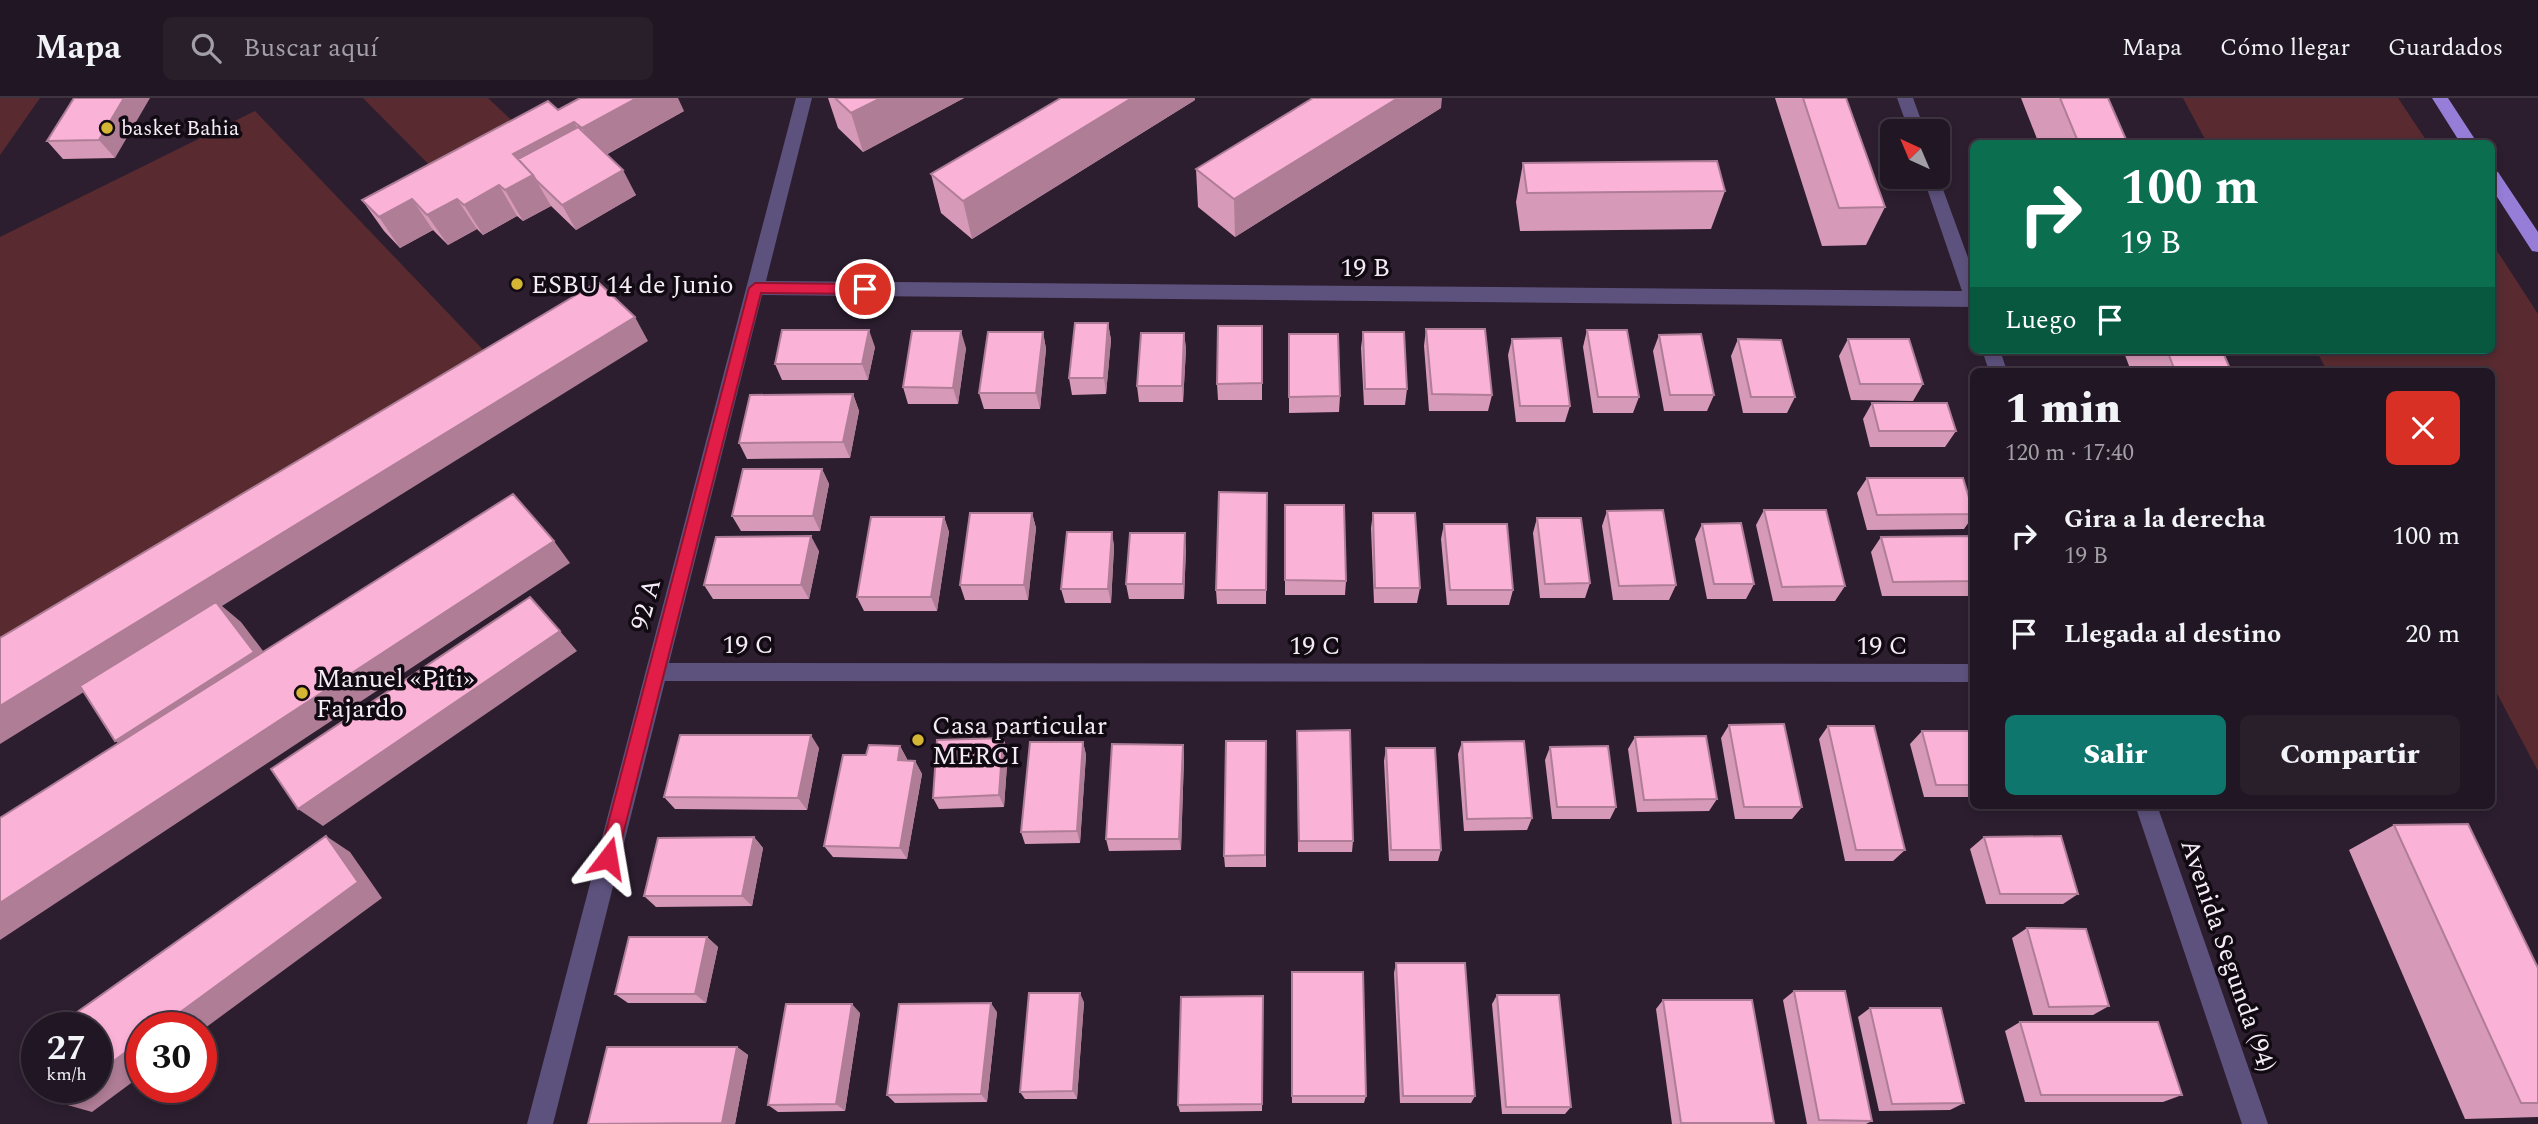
<!DOCTYPE html>
<html lang="es">
<meta charset="utf-8">
<style>
:root{--surface:#211623;--page:#291f2b;--text:#f1f3f6;--muted:#a29fa6;--line:#3e3541;--accent:#0f766e}
body{margin:0;font-family:Spectral,serif;background:var(--page);color:var(--text);height:100vh;display:flex;flex-direction:column;font-size:26px;white-space:nowrap}
*{box-sizing:border-box;margin:0}
p{font-size:23px;color:var(--muted)}
.icon{flex:none;width:38px;height:38px;fill:none;stroke:currentColor;stroke-width:2;stroke-linecap:round;stroke-linejoin:round}
.map{position:relative;flex:1;overflow:hidden}
.drawer{position:absolute;left:1970px;top:270px;width:525px;height:441px;display:flex;flex-direction:column;background:var(--surface);border-radius:10px;box-shadow:0 4px 10px #0003,0 0 0 2px var(--line)}
.drawer>*{flex:none}
.hud{position:absolute;left:1970px;top:42px;width:525px;height:214px;border-radius:10px;box-shadow:0 4px 10px #0003,0 0 0 2px var(--line);background:#0b6e4f;color:#fff;overflow:hidden}
.needle{width:46px;rotate:316deg}
.tools{position:absolute;left:1880px;top:21px;display:grid;gap:14px}
.tools a{display:grid;place-items:center;width:70px;height:70px;border-radius:10px;background:var(--surface);box-shadow:0 4px 10px #0003,0 0 0 2px var(--line);font-size:35px}
.speed{position:absolute;left:21px;top:914px;display:flex;gap:14px;font-size:35px;font-weight:700;text-align:center}
.speed>*{display:grid;place-content:center;width:91px;height:91px;border-radius:50%;background:var(--surface);box-shadow:0 4px 10px #0003,0 0 0 2px var(--line);line-height:1}
.speed small{font-size:18px;font-weight:400}
.speed .limit{border:10px solid #d22;background:#fff;color:#111}
.pin{position:absolute;display:grid;place-items:center;width:60px;height:60px;color:#fff;margin:-30px;border:4px solid #fff;border-radius:50%;box-shadow:0 2px 7px #0007}
.me{position:absolute;width:77px;margin:-38px;rotate:14deg;stroke-linejoin:round;filter:drop-shadow(0 0 5px #0008)}
.turn{display:flex;align-items:center;gap:24px;height:147px;padding:0 35px;font-size:32px}
.turn .icon{width:91px;height:91px;stroke-width:2.5}
.turn b{display:block;font-size:49px;line-height:60px}
.then{display:flex;align-items:center;height:66px;padding:0 35px;background:#0003;gap:14px;font-size:26px}
.round{display:grid;place-items:center;flex:none;width:74px;height:74px;border-radius:10px;background:var(--page)}
.head{display:flex;align-items:center;justify-content:space-between;height:119px;padding:0 35px}
h1{font-size:42px;font-weight:800;line-height:52px}
.primary-button{display:flex;gap:14px;margin-top:auto;padding:14px 35px}
.primary-button a{flex:1;height:80px;border-radius:10px;background:var(--accent);color:#fff;font-size:28px;font-weight:800;line-height:80px;text-align:center}
.primary-button a+a{background:var(--page);color:var(--text)}
ul{padding:0;list-style:none}
li{display:flex;align-items:center;gap:21px;height:98px;padding:0 35px}
li div{flex:1}
li b{display:block;font-size:26px}
li em{font-style:normal}
header{display:flex;align-items:center;gap:42px;box-sizing:border-box;height:98px;padding:0 35px;background:var(--surface);border-bottom:2px solid var(--line)}
header strong{font-size:33px}
nav{display:flex;gap:38px;margin-inline-start:auto;font-size:24px}
.search{width:490px;height:63px;background:var(--page);display:flex;align-items:center;gap:18px;box-sizing:border-box;padding:0 24px;border-radius:10px;color:var(--muted);font-size:26px}
.map>svg:first-child{display:block}
.green{fill:#592b30}
.lines{fill:none;stroke-linecap:round;stroke-linejoin:round}
.minor{fill:#5d527d;fill-rule:evenodd}
.major{fill:#967dd7;fill-rule:evenodd}
.wall{fill:#d799b8}
.shaded-wall{fill:#af7d96}
.building{fill:#fab2d6;stroke:#af7d96;stroke-width:2}
.route{fill:#e11d48;stroke:#92132f;stroke-width:2}
.poi-dot{fill:#d5b534;stroke:#110a12;stroke-width:2.5}
.labels{text-anchor:middle;stroke-width:7;stroke-linejoin:round;paint-order:stroke}
.far-poi-label{font-size:21px;fill:#f5ecf7;stroke:#110a12;text-anchor:start}
.street-label{font-size:26px;fill:#f5ecf7;stroke:#110a12}
.poi-label{font-size:26px;fill:#f5ecf7;stroke:#110a12;text-anchor:start}
</style>
<header>
<strong>Mapa</strong>
<div class="search"><svg class="icon" aria-label="search" viewBox="0 0 24 24"><circle cx="10" cy="10" r="6"/><path d="M15 15l6 6"/></svg>Buscar aquí</div>
<nav><a>Mapa</a><a>Cómo llegar</a><a>Guardados</a></nav>
</header>
<div class="map">
<svg width="2538" height="1026" viewBox="0 0 2538 1026">
<rect width="100%" height="100%" fill="#2c1e2f"/>
<path class="green" d="M0,0H40L0,57Z
M363,0H488L539,48L456,94Z
M2183,0H2398L2428,45H2207Z
M255,13L491,260L0,555V139Z
M2492,145L2538,216V673L2492,586V273H2327L2316,252H2492Z"/>
<g class="lines">
<path class="minor" d="M796,0H812L766,183L1962,193L1923,79H1937V75L1974,176V209L762,197L669,565L1974,566V584L665,583L553,1026H527Z
M1897,0H1913L1925,33H1909Z
M1982,252H2000L2007,273H1989Z
M2135,707H2157L2268,1026H2242Z"/>
<path class="major" d="M2432,0H2448L2478,46H2461Z
M2492,72L2498,74L2538,134V154L2532,153L2492,91Z"/>
</g>
<path class="wall" d="M74,0L115,60L63,61L47,43Z
M828,0H964L863,54L838,30Z
M1775,0H1846L1885,109L1866,147L1822,148Z
M2021,0H2108L2128,46H2039Z
M1195,2L972,141L941,115L931,76Z
M1441,10L1235,139L1198,109L1196,71Z
M558,12L684,13L606,57L636,97L576,132L550,107L551,108L523,123L517,118L483,137L477,131L448,147L433,132L400,150L384,133L362,102Z
M1523,65L1725,93L1711,131L1520,133L1516,104Z
M1108,225L1111,242L1106,296L1072,297L1069,280Z
M1262,228V302H1218L1217,286Z
M1426,231L1492,297L1488,313H1429L1424,248Z
M1587,232L1639,299L1633,315H1593L1583,249Z
M1043,234L1046,251L1040,311H984L979,295Z
M1363,234L1407,291L1405,307H1364L1361,250Z
M1184,235L1186,251L1183,304H1139L1137,288Z
M1289,236L1340,298L1339,314L1289,315Z
M1659,237L1714,297L1707,313H1664L1653,253Z
M1512,241L1570,308L1565,324H1516L1508,257Z
M1738,241L1795,299L1787,315H1743L1731,258Z
M1848,241L1923,286L1913,303L1851,302L1839,258Z
M875,249L868,282H782L775,266Z
M966,250L958,306H908L903,289Z
M2123,252H2222L2231,273H2131Z
M853,296L859,313L850,360L747,361L739,345Z
M1872,305L1956,333L1945,349H1870L1863,321Z
M822,371L829,386L820,433H741L732,418Z
M1867,380L1974,413V417L1964,431L1867,432L1857,395Z
M1267,395L1266,506H1217L1216,492Z
M1285,407L1346,483L1345,497H1285Z
M1764,412L1845,488L1835,503H1773L1756,427Z
M1607,413L1676,487L1669,502H1613L1602,428Z
M1032,415L1036,430L1028,502H965L960,487Z
M1373,415L1420,490L1417,505H1374L1371,430Z
M944,419L949,434L937,513H864L857,499Z
M1537,420L1590,485L1585,500H1540L1533,435Z
M1444,426L1513,492L1509,507H1447L1441,441Z
M1702,426L1754,486L1746,501H1707L1695,441Z
M1112,434L1114,449L1111,505H1065L1061,491Z
M1974,438V498H1882L1871,454L1881,439Z
M1186,450L1184,501H1129L1126,486Z
M819,453L809,501H713L704,487Z
M1729,627L1802,709L1792,721H1735L1721,640Z
M1828,628L1905,752L1893,763H1845L1819,641Z
M1297,633L1353,743L1352,754H1298Z
M1922,633H1974V699H1924L1910,646Z
M1635,639L1717,701L1709,713L1637,714L1628,651Z
M1003,640L1008,653L1004,709L939,711L933,700Z
M1266,643V769H1225L1224,758Z
M1083,644L1086,657L1080,745L1025,746L1021,734Z
M1462,644L1532,720L1527,732L1464,733L1458,656Z
M1183,647L1184,659L1181,752L1109,753L1106,741Z
M900,648L907,661V663H915L922,676L907,761L833,759L824,748L866,657Z
M1550,649L1616,709L1610,721H1552L1545,662Z
M819,650L807,712L675,711L664,699Z
M1386,650L1441,752L1438,763H1389L1384,663Z
M2394,727L2538,870V1019L2465,1021L2349,752Z
M754,739L763,750L752,808L656,809L644,798Z
M1984,739L2078,796L2063,806H1986L1970,751Z
M2027,830L2109,908L2093,917H2033L2012,840Z
M707,839L718,849L706,905H628L615,896Z
M1396,865L1475,998L1471,1005H1400L1394,875Z
M1291,883L1366,998L1364,1005H1292Z
M1794,893L1872,1023L1866,1026H1807L1783,902Z
M1497,897L1571,1009L1565,1016H1502L1492,906Z
M1263,898L1262,1013L1180,1014L1178,1007Z
M1663,902L1774,1025L1672,1026L1656,911Z
M1084,904L1077,1001H1025L1020,994Z
M1870,910L1964,1005L1950,1012L1879,1013L1858,919Z
M997,914L987,1004L895,1005L887,997Z
M860,915L845,1013L778,1014L768,1007Z
M2020,924L2182,997L2163,1004H2025L2005,933Z
M737,949L748,957L735,1026H588Z"/>
<path class="shaded-wall" d="M124,0H150L115,60L99,42Z
M637,0H678L684,13L598,61L582,30Z
M881,0H964L863,54L851,15Z
M1132,0H1195V2L972,141L963,103Z
M1398,0H1442L1441,10L1235,139L1234,101Z
M574,24L591,55L536,82L551,108L523,123L505,92L513,56Z
M623,72L636,97L576,132L562,107Z
M499,87L517,118L483,137L464,107Z
M412,101L433,132L400,150L379,119Z
M457,101L477,131L448,147L427,117Z
M635,219L648,243L222,508L241,524L279,574L145,661L115,643L221,509L0,646V608Z
M1108,225L1111,242L1106,296L1104,280Z
M869,232L875,249L868,282L862,266Z
M961,233L966,250L958,306L953,290Z
M1043,234L1046,251L1040,311L1036,295Z
M1184,235L1186,251L1183,304L1182,288Z
M853,296L859,313L850,360L843,344Z
M822,371L829,386L820,433L813,418Z
M1032,415L1036,430L1028,502L1024,487Z
M944,419L949,434L937,513L931,499Z
M1112,434L1114,449L1111,505L1108,491Z
M1185,435L1186,450L1184,501L1183,486Z
M811,438L819,453L809,501L801,487Z
M554,443L570,465L0,842V805Z
M560,533L577,553L323,728L298,711Z
M811,637L819,650L807,712L798,700Z
M1003,640L1008,653L1004,709L999,697Z
M1083,644L1086,657L1080,745L1077,733Z
M1183,647L1184,659L1181,752L1179,741Z
M900,648L907,661L905,675L898,662Z
M915,663L922,676L907,761L900,750Z
M326,738L350,754L382,800L201,933V929H160Z
M754,739L763,750L752,808L742,798Z
M707,839L718,849L706,905L695,896Z
M1080,895L1084,904L1077,1001L1073,993Z
M991,905L997,914L987,1004L981,996Z
M852,906L860,915L845,1013L836,1006Z
M142,942V977L92,1014L57,1004L78,989H96V976Z
M737,949L748,957L735,1026H724L722,1025Z"/>
<path class="building" d="M74,0H124L99,42L47,43Z
M580,0H637L582,30L574,24L513,56L533,77L505,92L499,87L464,107L457,101L427,117L412,101L379,119L362,102L548,3L558,12Z
M835,0H881L851,15Z
M1061,0H1132L963,103L931,76Z
M1313,0H1398L1234,101L1196,71Z
M1803,0H1846L1885,109L1839,110Z
M2060,0H2108L2128,46H2079Z
M578,29L623,72L562,107L536,82L533,77L518,61Z
M1717,63L1725,93L1527,95L1523,65Z
M598,184L635,219L0,608V540Z
M1075,225H1108L1104,280H1069Z
M1218,228H1262V285L1217,286Z
M1426,231H1485L1492,297L1432,296Z
M782,232H869L862,266H775Z
M1587,232H1627L1639,299H1598Z
M912,233H961L953,290L903,289Z
M988,234H1043L1036,295H979Z
M1363,234H1404L1407,291H1365Z
M1141,235H1184L1182,288H1137Z
M1289,236H1338L1340,298L1289,299Z
M1701,236L1714,297H1670L1659,237Z
M1561,240L1570,308H1520L1512,241Z
M1738,241L1781,242L1795,299H1751Z
M1848,241H1909L1923,286H1860Z
M2167,252H2222L2231,273H2175Z
M853,296L843,344L739,345L750,297Z
M1872,305H1947L1956,333H1879Z
M743,371H822L813,418H732Z
M1867,380H1963L1974,416L1877,417Z
M1219,394L1267,395L1266,492H1216Z
M513,396L554,443L0,805V720Z
M1285,407H1344L1346,483L1285,482Z
M1663,412L1676,487L1619,488L1607,413Z
M1764,412H1826L1845,488L1782,489Z
M970,415H1032L1024,487H960Z
M1373,415H1415L1420,490H1375Z
M871,419H944L931,499H857Z
M1537,420H1581L1590,485L1545,486Z
M1741,425L1754,486H1714L1702,426Z
M1444,426H1507L1513,492H1450Z
M1067,434H1112L1108,491H1061Z
M1130,435H1185L1183,486H1126Z
M811,438L801,487H704L716,439Z
M1974,438V483L1893,484L1881,439Z
M530,499L560,533L298,711L271,671Z
M216,504L254,554L115,643L80,588Z
M1784,626L1802,709H1744L1729,627Z
M1828,628H1874L1905,752H1856Z
M1350,632L1353,743H1299L1297,633Z
M1922,633H1974V687H1936Z
M680,637H811L798,700L664,699Z
M1706,638L1717,701L1644,702L1635,639Z
M1003,640L999,697L933,700L937,642Z
M1226,643H1266L1265,757L1224,758Z
M1524,643L1532,720L1467,721L1462,644Z
M1030,644H1083L1077,733L1021,734Z
M1112,646L1183,647L1179,741H1106Z
M869,647L900,648L898,662L915,663L900,750L824,748L843,657H866Z
M1608,648L1616,709H1557L1550,649Z
M1386,650H1435L1441,752H1391Z
M2468,726L2538,870V1005H2521L2394,727Z
M326,738L358,784L160,929H142V942L96,976V929H56Z
M2061,738L2078,796H2000L1984,739Z
M754,739L742,798H644L658,740Z
M2027,830L2086,831L2109,908L2049,909Z
M629,839H707L695,896H615Z
M1396,865H1465L1475,998H1403Z
M1292,874H1363L1366,998H1292Z
M1794,893H1845L1872,1023L1819,1022Z
M1029,895H1080L1073,993L1020,994Z
M1497,897H1559L1571,1009H1506Z
M1263,898L1262,1006L1178,1007L1181,899Z
M1663,902H1752L1774,1025H1681Z
M991,905L981,996L887,997L899,906Z
M786,906H852L836,1006L768,1007Z
M1870,910H1941L1964,1005L1892,1006Z
M2020,924H2158L2182,997H2041Z
M37,943V968L27,950Z
M607,949H737L722,1025L588,1026Z
M48,989H78L57,1004Z"/>
<path class="route" d="M755,185L865,186L872,191L865,196L761,195L617,760L614,766L608,768L602,766L599,760L749,190Z"/>
<g class="poi-dot">
<circle cx="107" cy="30" r="7"/>
<circle cx="517" cy="186" r="7"/>
<circle cx="302" cy="595" r="7"/>
<circle cx="918" cy="642" r="7"/>
</g>
<g class="labels">
<g class="far-poi-label">
<text x="121" y="37">basket Bahia</text>
</g>
<g class="street-label">
<text x="1365" y="178">19 B</text>
<text transform="translate(645 506) rotate(-75)" y="9">92 A</text>
<text x="748" y="555">19 C</text>
<text x="1315" y="556">19 C</text>
<text x="1882" y="556">19 C</text>
<text transform="translate(2229 857) rotate(71)" y="9">Avenida Segunda (94)</text>
</g>
<g class="poi-label">
<text x="531" y="195">ESBU 14 de Junio</text>
<text x="316" y="589">Manuel «Piti»<tspan x="316" dy="30">Fajardo</tspan></text>
<text x="932" y="636">Casa particular<tspan x="932" dy="30">MERCI</tspan></text>
</g>
</g>
</svg>
<div class="tools">
<a><svg class="needle" viewBox="-14 -14 28 28"><path d="M0-13l5 13h-10z" fill="#e53935"/><path d="M0 13l5-13h-10z" fill="#a29fa6"/></svg></a>
</div>
<div class="speed"><div>27<small>km/h</small></div><div class="limit">30</div></div>
<div class="pin" style="left:865px;top:191px;background:#d93025"><svg class="icon" aria-label="arrive" viewBox="0 0 24 24"><path d="M6 21V4h12l-3 4 3 4H6"/></svg></div>
<svg class="me" style="left:608px;top:760px" viewBox="-20 -20 40 40"><path d="M0-17L14 15 0 8-14 15z" fill="#e11d48" stroke="#fff" stroke-width="4"/></svg>
<div class="hud">
<div class="turn"><svg class="icon" aria-label="right" viewBox="0 0 24 24"><path d="M7 20v-9h11M14 6l5 5-5 5"/></svg><div><b>100 m</b>19 B</div></div>
<div class="then">Luego<svg class="icon" aria-label="arrive" viewBox="0 0 24 24"><path d="M6 21V4h12l-3 4 3 4H6"/></svg></div>
</div>
<section class="drawer">
<div class="head"><div><h1>1 min</h1><p>120 m · 17:40</p></div><a class="round" style="background:#d93025;color:#fff"><svg class="icon" aria-label="close" viewBox="0 0 24 24"><path d="M6 6l12 12M18 6L6 18"/></svg></a></div>
<ul>
<li><svg class="icon" aria-label="right" viewBox="0 0 24 24"><path d="M7 20v-9h11M14 6l5 5-5 5"/></svg><div><b>Gira a la derecha</b><p>19 B</p></div><em>100 m</em></li>
<li><svg class="icon" aria-label="arrive" viewBox="0 0 24 24"><path d="M6 21V4h12l-3 4 3 4H6"/></svg><div><b>Llegada al destino</b></div><em>20 m</em></li>
</ul>
<div class="primary-button"><a>Salir</a><a>Compartir</a></div>
</section>
</div>
